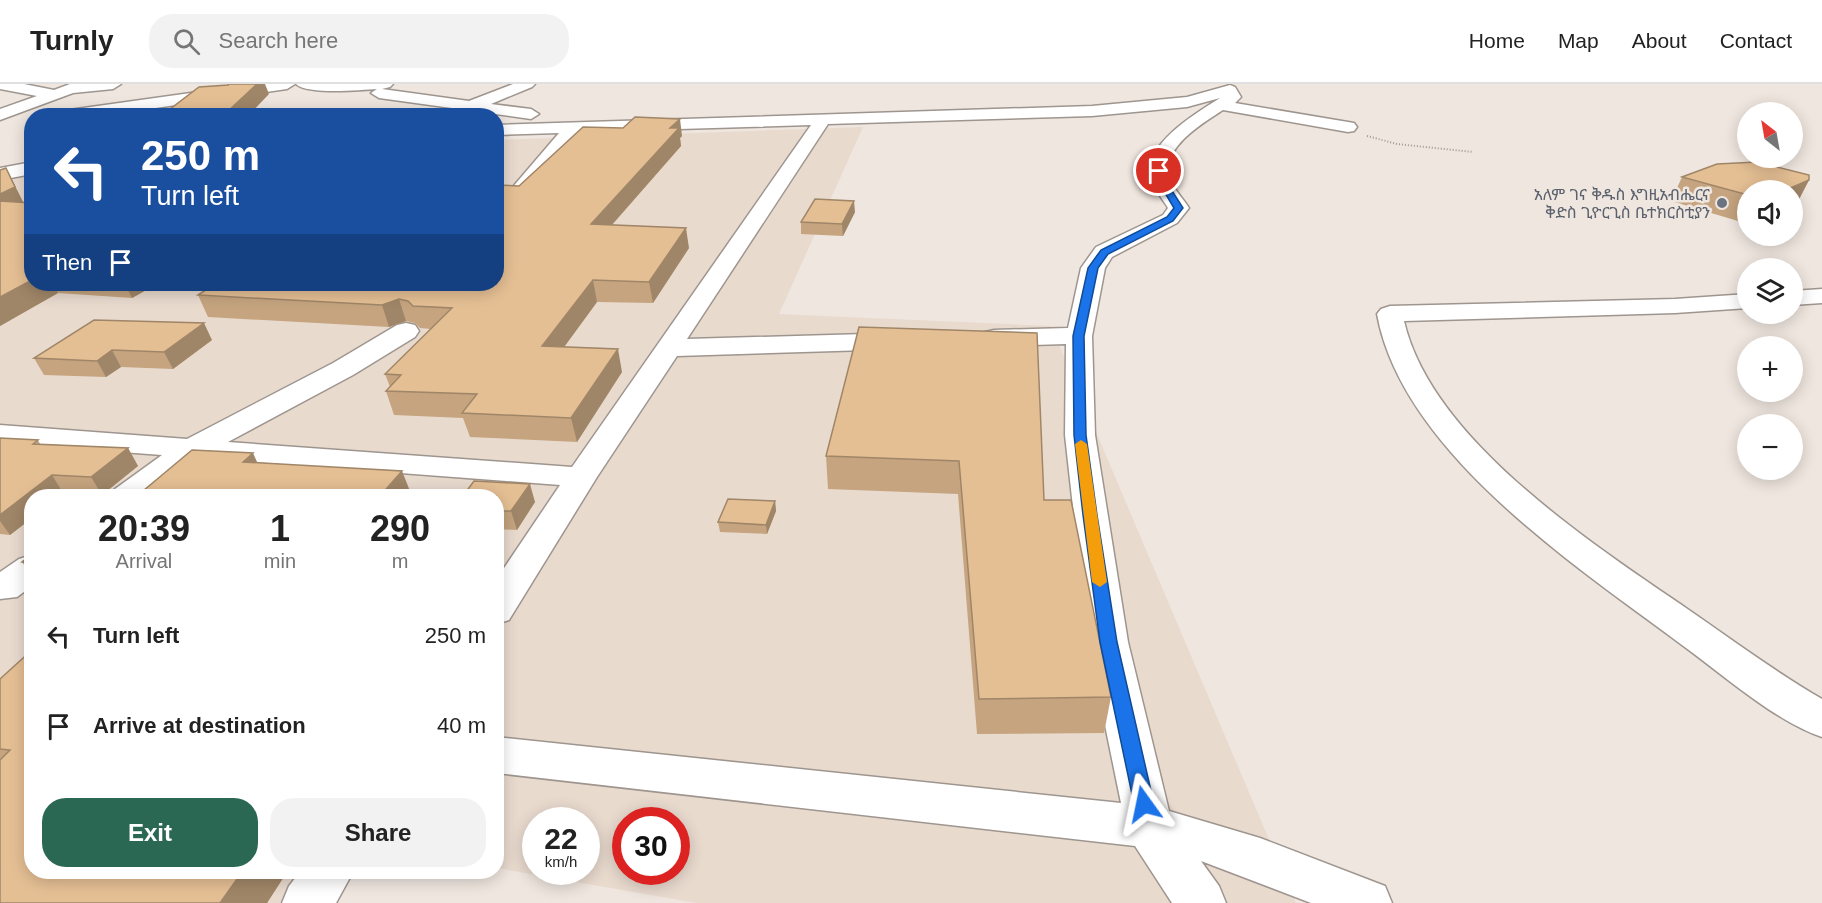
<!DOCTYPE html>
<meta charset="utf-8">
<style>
:root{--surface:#fff;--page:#f2f2f2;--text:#222;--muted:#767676;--line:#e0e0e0;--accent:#2b6854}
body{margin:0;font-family:Helvetica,"Noto Sans Ethiopic",sans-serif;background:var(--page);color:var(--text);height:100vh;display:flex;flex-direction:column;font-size:22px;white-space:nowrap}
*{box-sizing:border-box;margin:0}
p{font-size:20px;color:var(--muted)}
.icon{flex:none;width:33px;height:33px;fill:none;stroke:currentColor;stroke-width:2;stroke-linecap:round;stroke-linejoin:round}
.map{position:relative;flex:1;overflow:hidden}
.drawer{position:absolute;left:24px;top:405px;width:480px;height:390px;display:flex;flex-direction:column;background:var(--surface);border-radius:24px;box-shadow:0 3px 15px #0003}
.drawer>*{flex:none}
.top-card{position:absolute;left:24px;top:24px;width:480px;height:183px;border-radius:24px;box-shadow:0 3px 15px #0003;background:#1a4fa0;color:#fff;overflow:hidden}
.needle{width:39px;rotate:329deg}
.controls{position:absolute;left:1737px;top:18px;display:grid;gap:12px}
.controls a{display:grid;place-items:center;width:66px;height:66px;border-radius:50%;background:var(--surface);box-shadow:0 3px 15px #0003;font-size:30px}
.speed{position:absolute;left:522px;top:723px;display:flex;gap:12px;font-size:30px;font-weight:700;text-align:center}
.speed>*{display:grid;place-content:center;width:78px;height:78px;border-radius:50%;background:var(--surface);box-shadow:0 3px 15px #0003;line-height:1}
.speed small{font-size:15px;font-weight:400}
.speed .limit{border:9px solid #d22;background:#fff;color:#111}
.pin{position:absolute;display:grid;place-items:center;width:51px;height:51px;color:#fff;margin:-26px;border:3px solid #fff;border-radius:50%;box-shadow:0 2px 6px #0007}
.me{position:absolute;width:66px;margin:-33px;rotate:348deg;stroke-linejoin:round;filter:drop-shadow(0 0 4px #0008)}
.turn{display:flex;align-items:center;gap:21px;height:126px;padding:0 18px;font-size:27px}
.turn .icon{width:78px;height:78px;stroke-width:2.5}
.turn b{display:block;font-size:42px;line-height:51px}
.then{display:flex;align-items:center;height:57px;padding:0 18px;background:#0003;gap:12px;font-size:22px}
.eta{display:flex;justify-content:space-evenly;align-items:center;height:102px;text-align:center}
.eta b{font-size:36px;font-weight:700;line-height:42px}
.primary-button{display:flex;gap:12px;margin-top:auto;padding:12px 18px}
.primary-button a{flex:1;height:69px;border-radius:24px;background:var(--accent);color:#fff;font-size:24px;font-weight:700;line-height:69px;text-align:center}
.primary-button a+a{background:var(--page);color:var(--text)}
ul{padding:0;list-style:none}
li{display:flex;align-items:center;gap:18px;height:90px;padding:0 18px}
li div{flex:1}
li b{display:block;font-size:22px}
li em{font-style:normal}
header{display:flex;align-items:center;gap:36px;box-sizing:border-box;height:84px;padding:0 30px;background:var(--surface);border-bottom:2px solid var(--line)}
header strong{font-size:28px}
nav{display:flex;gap:33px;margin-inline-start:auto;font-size:21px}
.search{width:420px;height:54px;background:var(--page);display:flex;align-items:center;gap:15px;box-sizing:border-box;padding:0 21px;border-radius:24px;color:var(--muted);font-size:22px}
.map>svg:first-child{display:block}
.built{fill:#e9dace;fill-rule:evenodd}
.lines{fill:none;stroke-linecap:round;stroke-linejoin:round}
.minor-casing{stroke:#9e958f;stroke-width:3}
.path{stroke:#9f9993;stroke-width:2;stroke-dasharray:1 2;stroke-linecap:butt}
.minor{fill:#fff;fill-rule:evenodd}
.wall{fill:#c5a47f}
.shaded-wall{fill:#a08668}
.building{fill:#e5bf94;stroke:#a08668;stroke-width:1.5}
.route{fill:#1a73e8;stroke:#114b97;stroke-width:1.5}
.slow{fill:#f59e0b}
.worship-dot{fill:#6b7280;stroke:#efe6df;stroke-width:2}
.labels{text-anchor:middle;stroke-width:5;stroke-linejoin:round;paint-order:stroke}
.far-worship-label{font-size:16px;fill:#5b616d;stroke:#efe6df;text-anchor:end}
</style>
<header>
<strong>Turnly</strong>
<div class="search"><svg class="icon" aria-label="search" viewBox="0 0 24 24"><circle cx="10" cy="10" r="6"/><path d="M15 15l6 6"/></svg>Search here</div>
<nav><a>Home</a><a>Map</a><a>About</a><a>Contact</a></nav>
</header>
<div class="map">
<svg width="1822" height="819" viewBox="0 0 1822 819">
<rect width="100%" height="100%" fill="#efe6df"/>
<path class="built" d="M863,43L779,230L1051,242L1296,819H696L497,784L496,412H32V788H348L325,819H0V97L31,91L32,200H496L497,56ZM536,736H586V788H536ZM626,736H676V788H626Z"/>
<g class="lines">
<g class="minor-casing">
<path id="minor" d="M0,0H24L54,6L70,0H121L113,5L73,9L0,36V25L37,12L0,5Z
M255,0H295L287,5L100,32H54L62,27Z
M296,0H393L390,3L382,5L469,17L513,0H535L532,3L491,20L531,25L539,30L531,35L379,14L371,9L377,5C360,6 307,11 296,0Z
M1230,1L1235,3L1241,13L1235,19L1348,38L1354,39L1357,43L1354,47L1348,48L1223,26C1203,39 1162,63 1169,92C1172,104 1183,114 1189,124L1177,139L1112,173L1105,184L1092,252L1095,351L1128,558L1169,727L1260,754L1385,802L1392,819H1311L1201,777L1219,802L1226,819H1172L1135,762L496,689V653L1121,719L1088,558L1065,351L1066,260L994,262L985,260L981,254L985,248L994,246L1068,244L1081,184L1096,163L1163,131L1168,124C1162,114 1152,103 1150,91C1145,59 1198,28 1220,14L1187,23L1092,32L828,40L687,255L900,249L909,251L913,257L909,263L900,265L677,272L597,393L509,536L496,540V496L560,401L199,374L147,412H111L115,405L162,371L0,359V341L187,355L333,279L397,241L406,239L415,241L419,247L415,253L353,291L228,358L572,383L811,41L578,48L524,114L496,119V107L511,105L559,49L496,51V41L1092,22L1187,13Z
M32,78V90L0,96V84Z
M1822,205V219L1792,221V207Z
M1748,210V224L1675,229L1404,237C1431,355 1591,459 1686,524C1731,555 1775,588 1822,615V653C1776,638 1722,590 1682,561C1576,482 1402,368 1377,230L1381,225L1390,222L1675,215Z
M32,471V502L17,513L0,515V488L19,475Z
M300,788H353L336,819H282L289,802Z"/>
</g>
<path class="path" d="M1367,52L1397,60L1473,68"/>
<use href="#minor" class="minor"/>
</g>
<path class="wall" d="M682,52L680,54L681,62L612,141L689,164L653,219L597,218L564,263L622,288L577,358L470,353L463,334L394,331L386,307L390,303L385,290L431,245L420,244L415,239L406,237L389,243L208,233L198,211L519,102Z
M6,84L23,118L32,200H157L132,214L58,209L0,242V86Z
M1682,93L1809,96L1796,121L1748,106V140L1671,117Z
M855,128L843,152L801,150V138Z
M859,243L1044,416L1111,613L1104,649L977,650L958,410L828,405L826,372Z
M212,256L173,285L121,283L106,293L44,291L34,274Z
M0,354L38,356L40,360L128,364L138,382L102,411L63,409L32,412V434L10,451L0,450Z
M496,412L535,418L517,446L496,445Z
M775,417L776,427L767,450L720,448L718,438Z
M32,470V492L22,478Z
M0,595L32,788H287L267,819H0Z"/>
<path class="shaded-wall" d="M257,0H265L269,10L248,32H192Z
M680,35L682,52L680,54L681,62L595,160L591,140L670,44Z
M6,84L25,122L0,135V110Z
M1809,96L1796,121L1792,122V106H1786Z
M854,117L855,128L843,152L842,140Z
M686,144L689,164L653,219L649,198Z
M32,196V200H53L58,209L0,242V213Z
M593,196L597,218L548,285L542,262Z
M125,200H157L132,214Z
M399,215L406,237L389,243L382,221Z
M204,239L212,256L173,285L164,268Z
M618,265L622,288L577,358L571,334Z
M112,266L121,283L106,293L97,277Z
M128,364L138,382L102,411L91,393Z
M253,369L267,400L243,378Z
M402,387L412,412H380Z
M52,391L63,409L59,412H32V434L10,451L0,437V431Z
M530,400L535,418L517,446L511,427Z
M775,417L776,427L767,450L766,441Z
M242,788H287L267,819H220Z"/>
<path class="building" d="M228,0H257L226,29L192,32H161L199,3L228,1Z
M635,33L680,35L670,44H679L591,140L686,144L649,198L593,196L542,262L618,265L571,334L462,329L477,310L386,307L401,291L385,290L452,224L413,222L408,217L399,215L382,221L198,211L215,200H496V101L519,102L583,43L623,44Z
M1757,78L1809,91V96L1786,106H1748V111L1682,93L1717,80Z
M6,84L15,103L0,110V86Z
M815,115L854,117L842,140L801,138Z
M0,117L32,119V196L0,213Z
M94,236L204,239L164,268L112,266L97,277L34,274Z
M859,243L1037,249L1044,416H1071L1111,613L979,615L959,377L826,372Z
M0,354L38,356L33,360L128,364L91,393L52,391L0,431Z
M192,366L253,369L243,378L402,387L380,412H137Z
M474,397L530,400L511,427H496V412H463Z
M728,415L775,417L766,441L718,438Z
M32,470V479L22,478Z
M32,566V788H242L220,819H0V676L10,666L0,665V595Z"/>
<path class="route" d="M1159,84L1163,87L1167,99L1183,124L1173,137L1108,170L1098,184L1084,252L1086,351L1097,431L1117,558L1154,720L1151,726L1144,728L1137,726L1134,720L1100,558L1083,431L1074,351L1073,252L1088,184L1101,166L1167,133L1174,124L1159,99L1155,87Z"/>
<path class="slow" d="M1081,356L1087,360L1107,498L1100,503L1092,498L1075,360Z"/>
<circle class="worship-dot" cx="1722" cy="119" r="6"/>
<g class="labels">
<g class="far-worship-label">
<text x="1710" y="116">አለም ገና ቅዱስ እግዚአብሔርና<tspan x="1710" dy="18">ቅድስ ጊዮርጊስ ቤተክርስቲያን</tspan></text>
</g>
</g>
</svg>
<div class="controls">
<a><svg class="needle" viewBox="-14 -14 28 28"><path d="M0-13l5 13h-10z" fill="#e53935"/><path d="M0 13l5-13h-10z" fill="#767676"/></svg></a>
<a><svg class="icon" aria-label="sound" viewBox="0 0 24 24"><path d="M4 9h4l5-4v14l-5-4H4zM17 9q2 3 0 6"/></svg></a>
<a><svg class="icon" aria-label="layers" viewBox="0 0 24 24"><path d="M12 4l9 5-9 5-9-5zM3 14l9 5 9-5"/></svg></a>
<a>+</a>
<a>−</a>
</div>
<div class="speed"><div>22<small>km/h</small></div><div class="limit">30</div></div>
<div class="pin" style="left:1159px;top:87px;background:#d93025"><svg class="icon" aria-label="arrive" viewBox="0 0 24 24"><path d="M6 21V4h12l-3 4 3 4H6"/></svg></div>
<svg class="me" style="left:1144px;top:720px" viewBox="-20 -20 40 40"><path d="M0-17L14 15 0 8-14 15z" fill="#1a73e8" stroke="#fff" stroke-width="4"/></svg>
<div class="top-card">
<div class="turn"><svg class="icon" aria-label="left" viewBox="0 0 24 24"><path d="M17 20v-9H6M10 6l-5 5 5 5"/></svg><div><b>250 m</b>Turn left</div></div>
<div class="then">Then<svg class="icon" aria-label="arrive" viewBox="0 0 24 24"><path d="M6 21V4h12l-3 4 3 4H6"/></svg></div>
</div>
<section class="drawer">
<div class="eta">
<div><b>20:39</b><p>Arrival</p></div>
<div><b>1</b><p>min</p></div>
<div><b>290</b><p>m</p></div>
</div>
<ul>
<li><svg class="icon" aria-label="left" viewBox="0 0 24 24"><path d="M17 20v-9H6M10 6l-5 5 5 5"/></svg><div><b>Turn left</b></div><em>250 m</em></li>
<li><svg class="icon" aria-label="arrive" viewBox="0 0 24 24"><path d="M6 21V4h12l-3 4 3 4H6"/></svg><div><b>Arrive at destination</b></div><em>40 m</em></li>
</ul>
<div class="primary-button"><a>Exit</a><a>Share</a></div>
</section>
</div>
